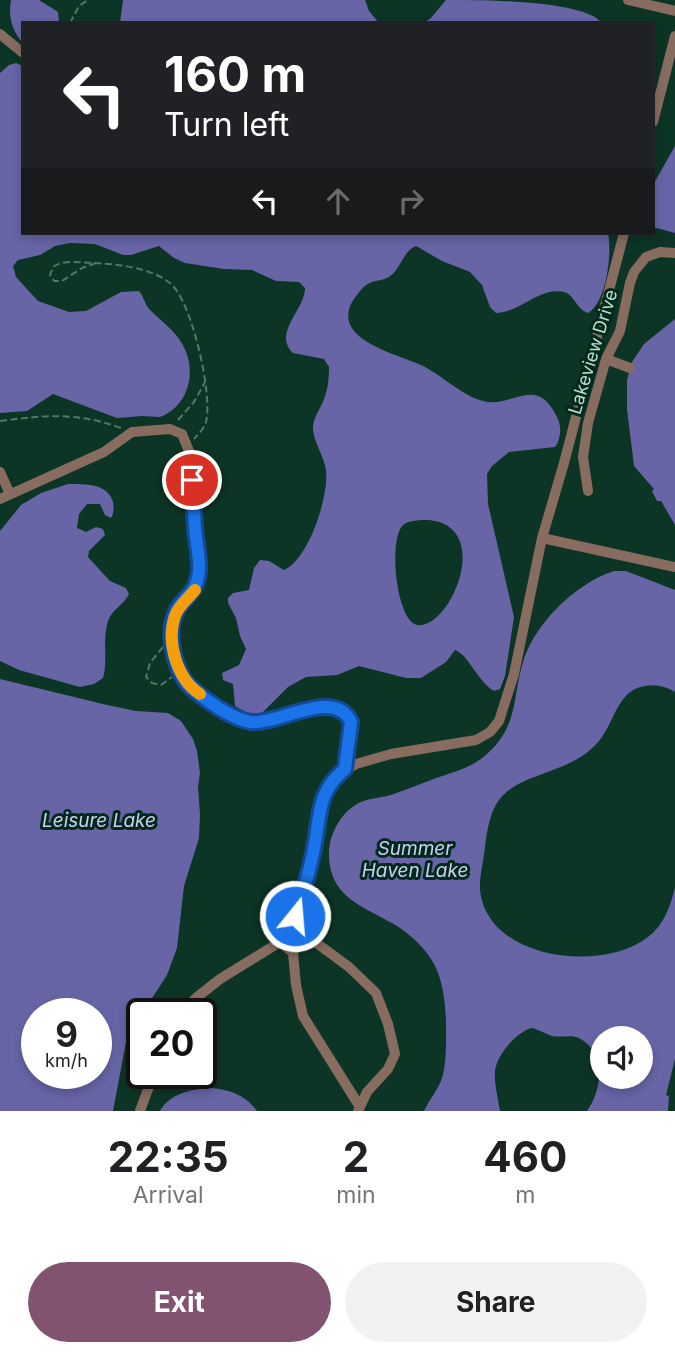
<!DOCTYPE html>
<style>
:root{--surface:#fff;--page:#f2f2f2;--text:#202124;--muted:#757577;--accent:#815370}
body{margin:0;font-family:Inter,sans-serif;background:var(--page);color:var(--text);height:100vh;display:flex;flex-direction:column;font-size:26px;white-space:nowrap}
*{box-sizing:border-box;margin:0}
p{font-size:23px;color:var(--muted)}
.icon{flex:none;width:38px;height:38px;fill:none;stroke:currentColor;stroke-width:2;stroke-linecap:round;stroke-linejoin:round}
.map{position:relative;height:1111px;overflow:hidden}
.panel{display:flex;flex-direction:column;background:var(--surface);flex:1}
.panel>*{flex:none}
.hud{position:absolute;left:21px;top:21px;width:634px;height:214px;border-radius:0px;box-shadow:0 4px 10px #0003;background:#202124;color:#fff;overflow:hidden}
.fabs{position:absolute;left:590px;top:1026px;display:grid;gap:14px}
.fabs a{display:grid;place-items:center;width:63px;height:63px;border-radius:50%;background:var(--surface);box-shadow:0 4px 10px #0003;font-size:35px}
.speed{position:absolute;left:21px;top:998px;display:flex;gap:14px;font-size:35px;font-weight:700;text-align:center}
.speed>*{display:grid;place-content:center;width:91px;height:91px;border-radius:50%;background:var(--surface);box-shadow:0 4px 10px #0003;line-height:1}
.speed small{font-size:18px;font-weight:400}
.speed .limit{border:4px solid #111;border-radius:10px;background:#fff;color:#111}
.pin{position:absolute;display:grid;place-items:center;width:60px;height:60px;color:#fff;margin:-30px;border:4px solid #fff;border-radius:50%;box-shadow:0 2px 7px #0007}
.me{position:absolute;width:77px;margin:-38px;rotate:17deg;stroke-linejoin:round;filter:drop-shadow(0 0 5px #0008)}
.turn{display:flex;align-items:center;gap:24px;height:147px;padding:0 28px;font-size:32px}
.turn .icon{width:91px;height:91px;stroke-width:2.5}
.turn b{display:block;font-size:49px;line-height:60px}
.lanes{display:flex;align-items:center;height:66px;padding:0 28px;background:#0003;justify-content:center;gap:35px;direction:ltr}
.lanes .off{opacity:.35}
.eta{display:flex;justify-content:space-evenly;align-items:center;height:119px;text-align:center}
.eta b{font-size:42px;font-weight:700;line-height:49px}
.action{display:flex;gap:14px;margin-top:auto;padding:14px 28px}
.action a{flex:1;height:80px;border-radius:42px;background:var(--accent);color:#fff;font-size:28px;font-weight:700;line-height:80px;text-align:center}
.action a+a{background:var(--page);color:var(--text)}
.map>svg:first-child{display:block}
.water{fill:#6765a6;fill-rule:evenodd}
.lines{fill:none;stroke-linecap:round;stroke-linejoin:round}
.path{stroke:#517867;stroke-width:2;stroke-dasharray:7 3.5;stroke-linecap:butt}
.minor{stroke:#886c60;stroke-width:10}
.route-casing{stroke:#114b97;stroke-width:18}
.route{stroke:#1a73e8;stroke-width:12}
.slow{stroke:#f59e0b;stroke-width:12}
.labels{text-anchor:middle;stroke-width:6;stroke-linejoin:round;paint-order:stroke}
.street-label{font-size:18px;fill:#baddcc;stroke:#012a1c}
.water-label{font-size:19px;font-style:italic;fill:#cecef4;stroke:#012a1c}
</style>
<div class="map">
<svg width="675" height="1111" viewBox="0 0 675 1111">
<rect width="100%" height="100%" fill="#0c3525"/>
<path class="water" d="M11,0H39L58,12L59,23H23V43C12,31 8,16 11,0Z
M123,0H365L369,11L379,23H120Z
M446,0C481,0 584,0 602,23H424L431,18Z
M16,63L23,66V233H608C612,253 607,302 588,313C576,309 575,295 564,292C540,286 519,313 496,313L490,307L482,285L470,272L442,261L416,246C403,251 401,269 389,277C382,281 374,280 368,284C361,288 355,297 351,304C334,341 399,354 423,366C443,376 461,395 483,401C512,409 536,373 557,417C562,426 561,439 555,447L509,452L492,466L487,474L488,504L514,617L505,676L500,689L494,691C477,681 469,655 455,650L446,662L421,678H406L359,666L337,675L306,677L288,687L262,713L249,714L235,706L233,684L223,680L222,673L239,665L246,649L240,636L236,618L228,603V598L233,593L249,590L254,568L260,560L269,561L284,570C309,559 329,496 326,470C324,456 314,443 313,429C312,419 321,408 324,399C328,389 329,378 329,367L324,359L293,353C272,333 305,310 305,288L299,282L276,281L252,270L224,269L185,263L174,258L159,246L131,255H123L95,244L70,243L55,246L40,255L18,260L13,266L16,277L38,301L69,312L86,311L121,292L139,291C144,297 145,305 150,310C161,321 173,329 181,342C198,368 190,406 160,417L142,416L117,418L53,394L27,411L0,413V73L9,65ZM429,520C495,527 449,631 417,625C396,621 388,539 403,525C409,520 421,520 429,520Z
M675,146V233L653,227V185Z
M675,319V525L661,501H657L652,491L654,489L634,466L627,409V380L632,362L644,344Z
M68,484C84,484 108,483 113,502C114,509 114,512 111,518L105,515L100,504H87L79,514L77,528L86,532L96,527L103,529L105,535L89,551L88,557L110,581L126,588L129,594C124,605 112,609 108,621C102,640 108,663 103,678L94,684L80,687L19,670L0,661V531L21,505L41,493Z
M614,571H626L675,590V692C665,686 656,684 645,686C617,690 615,722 599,741C570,776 517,771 497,803C488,817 486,839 484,855C482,868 478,884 481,897C495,961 604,972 648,937C664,925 671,905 675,887V1059L666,1095L669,1096L668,1111H587C602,1090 607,1053 579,1038C571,1034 561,1038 552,1036C545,1034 539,1029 531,1028C516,1033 497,1054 495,1071C494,1083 498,1098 500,1111H424C429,1100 438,1090 442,1078C447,1061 446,1038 446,1020C445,1001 443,981 434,964C426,949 411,935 397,926C366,907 329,899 329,854C329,834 341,811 361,802C370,798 381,798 391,795C405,790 418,785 431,780C452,772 471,769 488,753C519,724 512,698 523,662C534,624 576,583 614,571ZM602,1038H640V1076H602Z
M0,679L107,705L136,711L168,713L181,721L193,739L197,751L200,773L198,787L200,814L199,838L184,886L177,948L167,975L127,1037L113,1111H0ZM37,1013H96V1073H37Z
M210,1088C228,1089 246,1095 257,1111H160C169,1094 191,1089 210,1088Z"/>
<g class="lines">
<path class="path" d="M70,23L79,6L88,0
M96,263L82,268L62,281H54L50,275L53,267C63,259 82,263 94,263C118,264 153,268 171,284C192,302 213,395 206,422C204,429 199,433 194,439
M178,420L194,402L205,382
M0,421C46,415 77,412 121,428
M163,647L150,663L146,677L152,683L161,685L172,677"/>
<path class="minor" d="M628,0L675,11
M0,34L23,53
M653,122L675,36
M606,359L630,368
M0,472L10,494
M588,491L583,457L588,423L606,359L620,331L630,283L634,272L646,257L660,252L675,253
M0,499L104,452L132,432L170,429L182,434L191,456L199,568L196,588L176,613L173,625V645L184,680L197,693L248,721L261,722L321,706L343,712L350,721L345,769
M542,538L675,567
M292,925L349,967L376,993L388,1024L395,1054L388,1069L367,1092L358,1111
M280,942L293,953L296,985L303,1016L360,1107
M182,1013L196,998L220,979L280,942L290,929L314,852L322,801L332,781L338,775L356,764L391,754L476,740L490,732L499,721L514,674L542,538L564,463L624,233
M140,1111L154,1073"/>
</g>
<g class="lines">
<g class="route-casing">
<path id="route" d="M192,480C193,496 194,512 195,528C196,543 200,557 199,571C196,596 185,594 176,612C165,635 175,676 195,691C210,703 233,719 251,722C278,725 335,687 351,722L345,769C315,793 321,819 313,853C309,874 302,895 295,916"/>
</g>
<use href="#route" class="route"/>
<path class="slow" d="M195,590C189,598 179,605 175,616C166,642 177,679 200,694"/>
</g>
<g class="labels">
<g class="street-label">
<text transform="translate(593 352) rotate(-73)" y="6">Lakeview Drive</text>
</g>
<g class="water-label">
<text x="99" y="827">Leisure Lake</text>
<text x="415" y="855">Summer<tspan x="415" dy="22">Haven Lake</tspan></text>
</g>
</g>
</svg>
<div class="fabs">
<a><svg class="icon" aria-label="sound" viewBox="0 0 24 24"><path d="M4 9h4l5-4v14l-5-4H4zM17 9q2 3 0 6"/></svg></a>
</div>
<div class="speed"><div>9<small>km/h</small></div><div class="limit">20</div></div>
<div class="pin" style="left:192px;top:480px;background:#d93025"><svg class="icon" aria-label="arrive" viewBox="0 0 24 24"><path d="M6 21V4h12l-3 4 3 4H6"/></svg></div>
<svg class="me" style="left:295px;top:916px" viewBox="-20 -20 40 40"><circle r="17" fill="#1a73e8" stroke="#fff" stroke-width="3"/><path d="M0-11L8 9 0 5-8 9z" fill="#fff"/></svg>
<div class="hud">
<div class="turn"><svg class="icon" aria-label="left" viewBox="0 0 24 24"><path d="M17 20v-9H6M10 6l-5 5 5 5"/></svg><div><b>160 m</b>Turn left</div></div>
<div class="lanes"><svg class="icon" aria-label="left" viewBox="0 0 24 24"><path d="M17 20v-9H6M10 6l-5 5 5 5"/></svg><svg class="icon off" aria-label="ahead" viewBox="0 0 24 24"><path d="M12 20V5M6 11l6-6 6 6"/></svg><svg class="icon off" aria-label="right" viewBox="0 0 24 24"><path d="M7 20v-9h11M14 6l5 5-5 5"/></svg></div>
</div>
</div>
<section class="panel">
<div class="eta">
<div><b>22:35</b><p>Arrival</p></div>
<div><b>2</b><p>min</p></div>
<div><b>460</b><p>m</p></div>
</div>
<div class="action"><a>Exit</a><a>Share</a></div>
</section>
